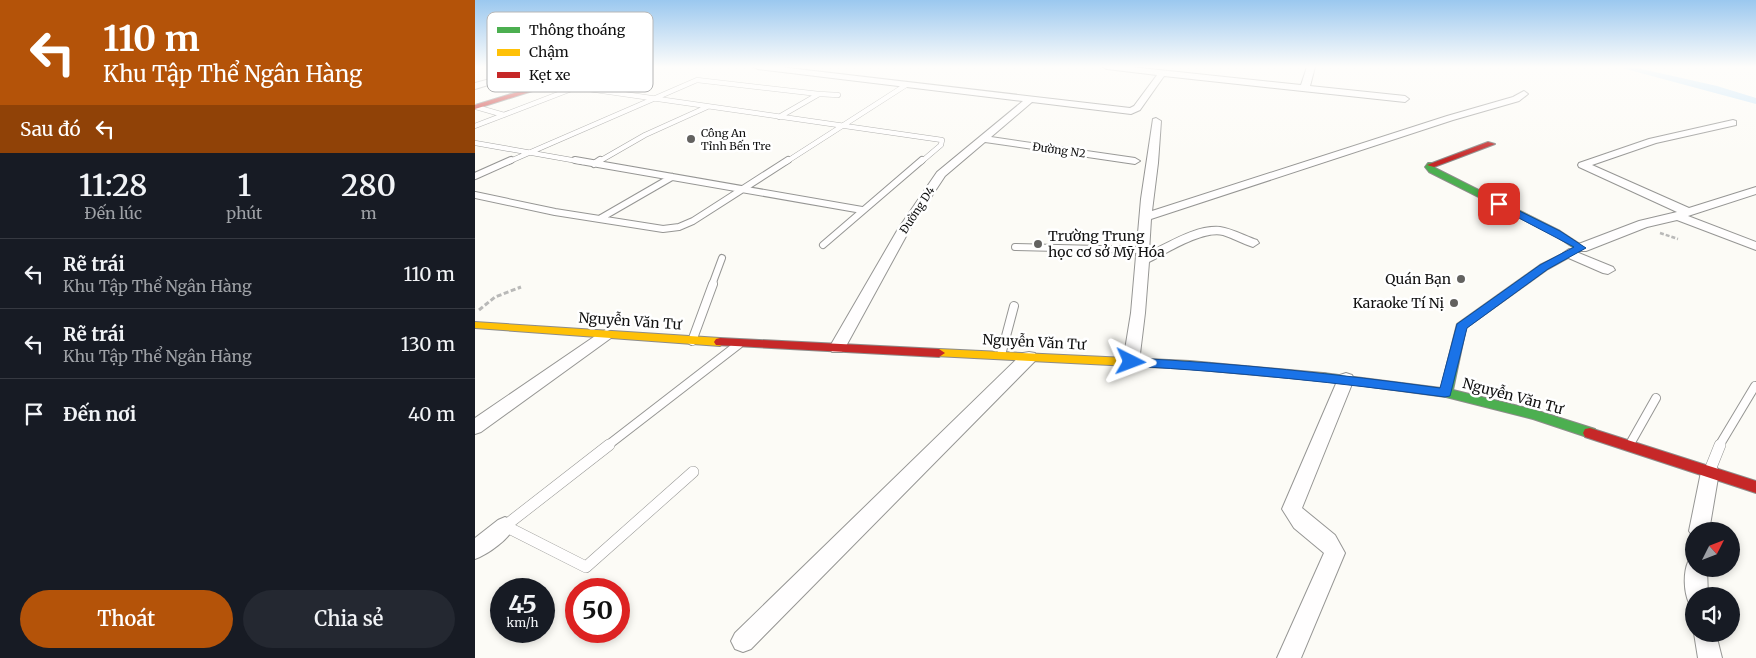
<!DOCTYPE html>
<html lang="vi">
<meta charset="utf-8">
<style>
:root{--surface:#171b24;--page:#242831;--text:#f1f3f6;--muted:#9ea1a6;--line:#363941;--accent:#b45309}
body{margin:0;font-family:Merriweather,serif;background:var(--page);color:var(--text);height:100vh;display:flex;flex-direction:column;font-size:19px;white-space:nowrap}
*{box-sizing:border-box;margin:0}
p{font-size:16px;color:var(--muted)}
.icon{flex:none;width:28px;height:28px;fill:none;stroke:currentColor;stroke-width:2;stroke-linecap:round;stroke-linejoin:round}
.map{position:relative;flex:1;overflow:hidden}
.side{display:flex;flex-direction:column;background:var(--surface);width:475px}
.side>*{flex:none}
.banner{background:#b45309;color:#fff;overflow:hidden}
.needle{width:32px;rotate:48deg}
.buttons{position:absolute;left:1210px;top:522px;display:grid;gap:10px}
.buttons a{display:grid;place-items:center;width:55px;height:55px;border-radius:50%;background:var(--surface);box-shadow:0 2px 8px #0003;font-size:25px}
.speed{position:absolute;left:15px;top:578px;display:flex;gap:10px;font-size:25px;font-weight:700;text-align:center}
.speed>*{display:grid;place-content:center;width:65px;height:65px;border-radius:50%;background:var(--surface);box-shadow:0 2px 8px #0003;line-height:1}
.speed small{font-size:12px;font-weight:400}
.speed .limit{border:8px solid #d22;background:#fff;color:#111}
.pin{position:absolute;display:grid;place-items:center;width:42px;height:42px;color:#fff;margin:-21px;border-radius:10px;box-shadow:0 2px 8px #0006}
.me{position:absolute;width:55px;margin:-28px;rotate:93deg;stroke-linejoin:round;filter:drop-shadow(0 0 4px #0008)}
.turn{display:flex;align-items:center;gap:18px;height:105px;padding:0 20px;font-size:22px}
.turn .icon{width:65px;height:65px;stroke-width:2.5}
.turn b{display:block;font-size:35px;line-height:42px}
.then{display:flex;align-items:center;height:48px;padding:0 20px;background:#0003;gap:10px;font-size:19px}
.eta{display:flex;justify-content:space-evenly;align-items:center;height:85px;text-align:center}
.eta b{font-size:30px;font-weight:600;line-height:35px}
.action{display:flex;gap:10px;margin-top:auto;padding:10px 20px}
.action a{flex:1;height:58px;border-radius:30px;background:var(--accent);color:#fff;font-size:20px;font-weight:600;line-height:58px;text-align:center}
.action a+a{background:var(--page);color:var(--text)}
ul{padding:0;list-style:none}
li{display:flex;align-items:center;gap:15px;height:70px;padding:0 20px;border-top:1px solid var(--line)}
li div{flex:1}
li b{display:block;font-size:19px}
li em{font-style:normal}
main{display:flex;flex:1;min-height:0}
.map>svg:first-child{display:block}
.water{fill:#c9e6fa}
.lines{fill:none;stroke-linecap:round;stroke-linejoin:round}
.lane-far3-casing{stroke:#969694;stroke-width:5.5}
.lane-far2-casing{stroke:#969694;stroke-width:8}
.lane-far1-casing{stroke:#969694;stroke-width:10}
.lane-casing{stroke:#969694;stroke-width:12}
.street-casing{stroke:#969694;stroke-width:2}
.fast-casing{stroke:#8d8c8a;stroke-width:2}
.slow-casing{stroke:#8d8c8a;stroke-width:2}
.jam-casing{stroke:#8d8c8a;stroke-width:2}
.path-far1{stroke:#b9b9b8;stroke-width:2.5;stroke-dasharray:4 2;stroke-linecap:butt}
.path{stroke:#b9b9b8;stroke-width:3;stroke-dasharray:5 2.5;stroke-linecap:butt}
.lane-far3{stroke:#fffefe;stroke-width:4.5}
.lane-far2{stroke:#fffefe;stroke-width:6}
.lane-far1{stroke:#fffefe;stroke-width:8}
.lane{stroke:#fffefe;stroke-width:11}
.street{fill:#fffefe;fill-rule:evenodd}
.fast{fill:#4caf50;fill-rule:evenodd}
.slow{fill:#ffc107;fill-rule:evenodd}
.jam{fill:#c62828;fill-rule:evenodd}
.route{fill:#1a73e8;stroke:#114b97}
.poi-dot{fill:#636260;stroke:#fff;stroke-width:2}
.labels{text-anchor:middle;stroke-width:5;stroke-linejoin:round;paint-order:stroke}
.far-poi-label{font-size:11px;fill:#101010;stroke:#fff;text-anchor:start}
.far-street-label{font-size:11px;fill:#101010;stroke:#fff}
.poi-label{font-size:14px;fill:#101010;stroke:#fff;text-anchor:end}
.street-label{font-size:14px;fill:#101010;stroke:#fff}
.key{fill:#fff;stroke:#b7b7b7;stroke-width:1}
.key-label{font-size:14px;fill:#101010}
</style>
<main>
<section class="side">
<div class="banner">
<div class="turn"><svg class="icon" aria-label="left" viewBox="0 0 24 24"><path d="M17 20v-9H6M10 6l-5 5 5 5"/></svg><div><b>110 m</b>Khu Tập Thể Ngân Hàng</div></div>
<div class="then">Sau đó<svg class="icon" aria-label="left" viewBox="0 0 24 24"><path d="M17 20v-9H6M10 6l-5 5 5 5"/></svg></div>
</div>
<div class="eta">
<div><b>11:28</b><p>Đến lúc</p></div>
<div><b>1</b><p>phút</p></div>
<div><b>280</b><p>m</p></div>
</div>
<ul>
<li><svg class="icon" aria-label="left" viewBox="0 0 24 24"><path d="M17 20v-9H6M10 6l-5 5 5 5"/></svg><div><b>Rẽ trái</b><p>Khu Tập Thể Ngân Hàng</p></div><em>110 m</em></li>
<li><svg class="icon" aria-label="left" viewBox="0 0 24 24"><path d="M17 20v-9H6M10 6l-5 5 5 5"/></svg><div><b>Rẽ trái</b><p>Khu Tập Thể Ngân Hàng</p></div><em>130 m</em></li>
<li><svg class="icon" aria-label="arrive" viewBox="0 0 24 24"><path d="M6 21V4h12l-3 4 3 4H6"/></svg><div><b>Đến nơi</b></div><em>40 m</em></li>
</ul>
<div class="action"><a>Thoát</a><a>Chia sẻ</a></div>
</section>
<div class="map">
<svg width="1281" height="658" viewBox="0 0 1281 658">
<rect width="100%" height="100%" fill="#fcfbf6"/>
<path class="water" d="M1151,67H1158L1242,86L1281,98V104L1147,68Z"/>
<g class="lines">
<g class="lane-far3-casing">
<path id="lane-far3" d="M79,84L467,140L466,145L446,162
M344,94L363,95
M1,107L29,115
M0,126L99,88
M0,143L108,162
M33,162L222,80L344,94L304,117
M123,162L170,135L232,107
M311,162L431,85"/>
</g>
<g class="lane-far2-casing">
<path id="lane-far2" d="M100,160L387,210
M119,164L125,160
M0,176L36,160
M0,195L80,212L188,229L204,227L218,221L313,160
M126,218L197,177
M348,245L447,160
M540,247L667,250
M237,285L247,258"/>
</g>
<g class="lane-far1-casing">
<path id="lane-far1" d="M217,341L238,284
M526,355L539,306
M1155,444L1181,398
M132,446L264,344
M1244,446L1280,386"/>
</g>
<g class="lane-casing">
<path id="lane" d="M134,445L30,526L111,567L218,472
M1235,470L1245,445"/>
</g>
<g class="street-casing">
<path id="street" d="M279,67H305L655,108L659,106L682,75L632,69L628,67H656L826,85L832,67H840L835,86L930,96L934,99L930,102L689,76L665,110L656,114L557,102L516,137L660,158L665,161L660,164L510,142L470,176L435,229L370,348L367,352H357L354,348L423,229L462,172L548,101L283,69Z
M30,75L34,77L33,79L0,89V83Z
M1049,91L1053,94L1044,101L978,120L676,219L674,252C695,242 721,225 745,227C758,229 770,236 782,240L784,243L778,247C768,244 758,238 748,235C728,230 692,253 674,262L670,313L664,362L662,366L656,367L650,366L648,362L656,313L666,199L678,119L681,118L686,121L683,163L677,211L972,116L1038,97Z
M1258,120L1261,121V125L1181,143L1117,165L1214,208L1281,187V194L1213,216L1281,242V250L1202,220L1172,227L1111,251H1101L1100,248L1101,245L1164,221L1202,212L1104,167L1103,165L1104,163L1174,139Z
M1094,249L1138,267L1140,270L1133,274L1128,273L1089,256L1088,253Z
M131,330L136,332L139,335L136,338L6,432L0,434V418L126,332Z
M554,352L560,353L562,357L560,361L276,649L268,652L260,649L256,641L260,633L548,353Z
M871,373L877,375L879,379L827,508L860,535L870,553L826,658H802L849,553L819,528L807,509L863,379L865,375Z
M1235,465L1242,467L1244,472L1234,531H1219V538L1214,531L1226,472L1228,467Z
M30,517L37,520L40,526C34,539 14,554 0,559V538L23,520Z
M1219,560V569H1232L1233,596H1219V605L1214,603C1209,592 1208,574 1213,562Z
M1219,633L1241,634L1247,658H1223Z"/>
</g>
<g class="fast-casing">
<path id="fast" d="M953,163H959L960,168L1085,231L1111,248L1073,269L991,328L978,390L1060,410L1120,429L1122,433L1120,437L1115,438L1058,419L971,397L844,380L842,377L844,374L848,373L966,388L982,324L1065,265L1099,248L1079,235L954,172L950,167Z"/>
</g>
<g class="slow-casing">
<path id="slow" d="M0,322L245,338L251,342L245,346L0,328Z
M464,349L715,361L848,373L852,374L854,377L852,380L848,381L715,369L460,356L458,353Z"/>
</g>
<g class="jam-casing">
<path id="jam" d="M124,67H134L0,109V105Z
M1013,142L1020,144L959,167L952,165Z
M245,338L464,349L470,353L464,357L241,345L239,342L241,339Z
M1115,428L1281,481V493L1110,437L1108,433L1110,429Z"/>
</g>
<path class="path-far1" d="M1185,233L1203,239"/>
<path class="path" d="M4,310L20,297L46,287"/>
<use href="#lane-far3" class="lane-far3"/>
<use href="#lane-far2" class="lane-far2"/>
<use href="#lane-far1" class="lane-far1"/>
<use href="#lane" class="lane"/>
<use href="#street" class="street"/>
<use href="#fast" class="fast"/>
<use href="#slow" class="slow"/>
<use href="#jam" class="jam"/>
</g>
<linearGradient id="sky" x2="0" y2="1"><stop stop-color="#9bc8ef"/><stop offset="0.42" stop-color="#fefdfb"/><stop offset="1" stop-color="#fefdfb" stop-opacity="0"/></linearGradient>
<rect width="1281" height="159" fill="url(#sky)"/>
<path class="route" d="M1024,201L1085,231L1111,248L1073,269L992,328L975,396L970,397C866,383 762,372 656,366L650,362L656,358C760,363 863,374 965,388L982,324L1065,265L1099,247L1021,206L1019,204Z"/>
<g class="poi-dot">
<circle cx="216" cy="139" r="5"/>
<circle cx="563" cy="244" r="5"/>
<circle cx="986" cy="279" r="5"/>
<circle cx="979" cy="303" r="5"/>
</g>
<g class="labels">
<g class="far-poi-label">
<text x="226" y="137">Công An<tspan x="226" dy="13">Tỉnh Bến Tre</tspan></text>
</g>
<g class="far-street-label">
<text transform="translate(584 150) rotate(8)" y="4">Đường N2</text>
<text transform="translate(442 210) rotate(-57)" y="4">Đường D4</text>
</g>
<g class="poi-label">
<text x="573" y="241" text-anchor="start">Trường Trung<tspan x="573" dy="16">học cơ sở Mỹ Hóa</tspan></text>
<text x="976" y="284">Quán Bạn</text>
<text x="969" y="308">Karaoke Tí Nị</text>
</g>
<g class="street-label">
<text transform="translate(155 321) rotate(4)" y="5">Nguyễn Văn Tư</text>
<text transform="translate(559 342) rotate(3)" y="5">Nguyễn Văn Tư</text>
<text transform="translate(1038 396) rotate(15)" y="5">Nguyễn Văn Tư</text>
</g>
</g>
<rect x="12" y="12" width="166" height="80" rx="8" class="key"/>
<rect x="22" y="27" width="23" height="6" fill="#4caf50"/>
<rect x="22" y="49" width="23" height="7" fill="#ffc107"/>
<rect x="22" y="72" width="23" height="6" fill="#c62828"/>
<g class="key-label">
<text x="54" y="35">Thông thoáng</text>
<text x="54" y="57">Chậm</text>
<text x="54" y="80">Kẹt xe</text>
</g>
</svg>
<div class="buttons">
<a><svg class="needle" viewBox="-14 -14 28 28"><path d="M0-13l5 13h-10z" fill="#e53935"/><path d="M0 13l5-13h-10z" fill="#9ea1a6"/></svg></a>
<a><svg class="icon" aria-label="sound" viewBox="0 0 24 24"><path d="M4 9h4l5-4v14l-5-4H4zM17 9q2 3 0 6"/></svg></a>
</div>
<div class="speed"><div>45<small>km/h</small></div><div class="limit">50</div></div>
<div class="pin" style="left:1024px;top:204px;background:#d93025"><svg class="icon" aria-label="arrive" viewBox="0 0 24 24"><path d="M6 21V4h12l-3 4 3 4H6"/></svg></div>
<svg class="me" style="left:656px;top:362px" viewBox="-20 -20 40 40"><path d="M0-17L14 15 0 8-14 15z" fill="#1a73e8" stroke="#fff" stroke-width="4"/></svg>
</div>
</main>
